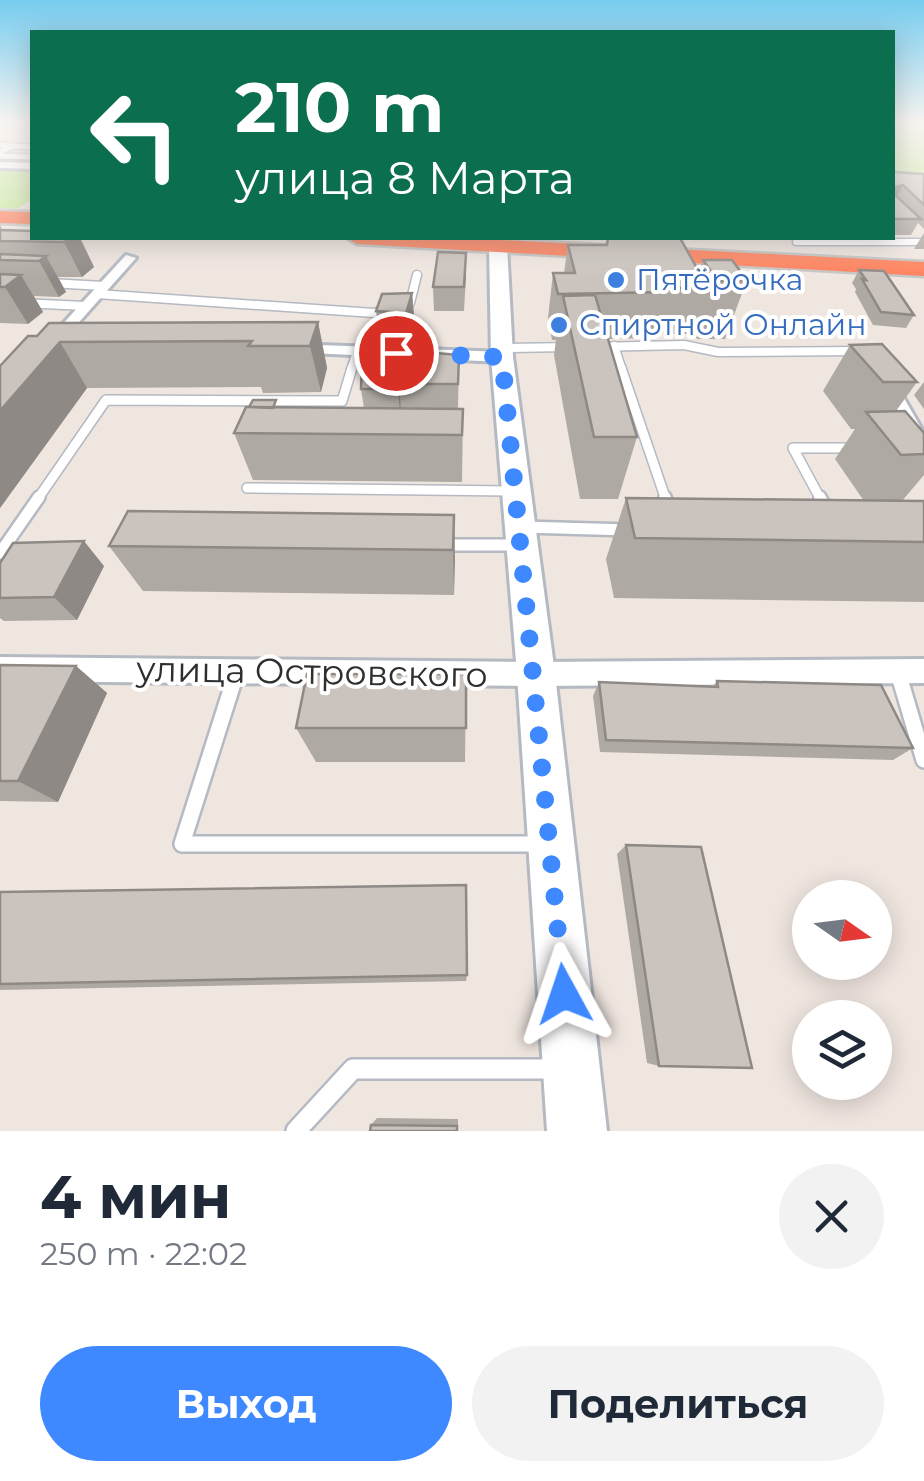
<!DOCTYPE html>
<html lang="ru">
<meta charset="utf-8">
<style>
:root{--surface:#fff;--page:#f2f2f3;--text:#1f2937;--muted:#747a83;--accent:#3e89ff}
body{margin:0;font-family:Montserrat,sans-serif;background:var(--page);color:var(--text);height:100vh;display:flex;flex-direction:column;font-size:38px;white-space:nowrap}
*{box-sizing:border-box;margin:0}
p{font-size:32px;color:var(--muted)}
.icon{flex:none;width:55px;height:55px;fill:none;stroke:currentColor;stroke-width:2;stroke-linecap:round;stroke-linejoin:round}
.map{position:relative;height:1131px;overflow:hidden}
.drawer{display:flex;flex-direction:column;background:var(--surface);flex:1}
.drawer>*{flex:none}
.banner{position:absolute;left:30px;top:30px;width:865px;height:210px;border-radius:0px;box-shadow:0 5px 25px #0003;background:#0b6e4f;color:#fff;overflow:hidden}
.needle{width:65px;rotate:104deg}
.tools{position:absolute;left:792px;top:880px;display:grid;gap:20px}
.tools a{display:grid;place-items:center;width:100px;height:100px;border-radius:50%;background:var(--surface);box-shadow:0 5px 25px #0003;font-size:50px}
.pin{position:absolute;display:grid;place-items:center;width:85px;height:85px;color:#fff;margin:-42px;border:5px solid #fff;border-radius:50%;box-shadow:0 2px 10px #0007}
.me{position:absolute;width:110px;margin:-55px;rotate:355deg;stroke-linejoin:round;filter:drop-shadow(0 0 8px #0008)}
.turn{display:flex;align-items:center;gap:35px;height:210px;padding:0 40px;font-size:45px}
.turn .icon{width:130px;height:130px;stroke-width:2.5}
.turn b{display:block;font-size:70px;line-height:85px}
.round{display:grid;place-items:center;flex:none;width:105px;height:105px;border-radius:52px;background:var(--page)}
.overview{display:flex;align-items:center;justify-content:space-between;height:170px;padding:0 40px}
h1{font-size:60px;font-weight:700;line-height:75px}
.cta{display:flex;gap:20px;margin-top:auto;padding:20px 40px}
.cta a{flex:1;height:115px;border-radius:60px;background:var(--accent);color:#fff;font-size:40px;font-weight:700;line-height:115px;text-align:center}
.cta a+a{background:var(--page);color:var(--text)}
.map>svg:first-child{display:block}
.green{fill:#c5ea98}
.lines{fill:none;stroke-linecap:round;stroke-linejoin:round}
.lane-far6-casing{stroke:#b4b9c2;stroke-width:8}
.lane-far5-casing{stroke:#b4b9c2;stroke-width:9}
.lane-far4-casing{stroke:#b4b9c2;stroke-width:11}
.lane-far3-casing{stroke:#b4b9c2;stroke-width:12}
.lane-far2-casing{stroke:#b4b9c2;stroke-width:16}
.lane-far1-casing{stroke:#b4b9c2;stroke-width:20}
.lane-casing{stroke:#b4b9c2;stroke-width:24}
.street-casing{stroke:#b4b9c2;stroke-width:6}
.secondary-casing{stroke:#b4b9c2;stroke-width:6}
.highway-casing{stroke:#c4c4c4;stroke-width:5}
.lane-far6{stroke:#fff;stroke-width:5}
.lane-far5{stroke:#fff;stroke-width:6}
.lane-far4{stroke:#fff;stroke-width:8}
.lane-far3{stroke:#fff;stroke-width:9}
.lane-far2{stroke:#fff;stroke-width:11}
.lane-far1{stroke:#fff;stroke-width:15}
.lane{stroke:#fff;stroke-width:19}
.street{fill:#fff;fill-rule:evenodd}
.secondary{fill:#fff;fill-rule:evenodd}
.highway{fill:#ff815c;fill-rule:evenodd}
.wall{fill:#afa9a3}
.shaded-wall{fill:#8e8985}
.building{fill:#cbc4be;stroke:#8e8985;stroke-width:2.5}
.route{stroke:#3e89ff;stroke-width:18;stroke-dasharray:0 32.4}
.shop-dot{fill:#3f7fe0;stroke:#fff;stroke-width:4}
.labels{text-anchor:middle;stroke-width:8;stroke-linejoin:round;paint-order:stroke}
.far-shop-label{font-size:30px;fill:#366cbe;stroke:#fff;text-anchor:start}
.street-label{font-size:35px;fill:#2e2e2e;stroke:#fff}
</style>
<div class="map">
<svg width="924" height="1131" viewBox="0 0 924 1131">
<rect width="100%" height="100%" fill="#f0e6e0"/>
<path class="green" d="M892,122H924V214L893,191Z
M0,165L32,166V200L16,209L0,208Z"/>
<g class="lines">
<g class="lane-far6-casing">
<path id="lane-far6" d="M0,145L13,146L0,152
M13,146L32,147
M0,156L32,157"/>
</g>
<g class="lane-far5-casing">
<path id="lane-far5" d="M796,242H924"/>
</g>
<g class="lane-far4-casing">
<path id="lane-far4" d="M49,283L104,286
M97,294L374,313L387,309
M0,302L85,306
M405,305L410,303L417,275
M614,346L622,370
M594,347L684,345L718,352L860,351
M501,348L571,347
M351,370L357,352"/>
</g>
<g class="lane-far3-casing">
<path id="lane-far3" d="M621,368L666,500
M247,488L515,491
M37,500L106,400L342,401L352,368
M821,500L793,448H853"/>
</g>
<g class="lane-far2-casing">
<path id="lane-far2" d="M665,497L670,513
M820,497L827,511
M523,527L630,530
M439,545H520
M0,553L39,497"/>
</g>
<g class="lane-far1-casing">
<path id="lane-far1" d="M897,669L924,760
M237,671L182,844H541"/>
</g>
<g class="lane-casing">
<path id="lane" d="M296,1131L353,1069H557"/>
</g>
<g class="street-casing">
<path id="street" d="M0,162L32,163V169L0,168Z
M126,255L136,258L57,347H47V341Z
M294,344L502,352L510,357L502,362L289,352V346Z
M885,374L893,379L924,433V456L915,450L877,379Z
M0,657L536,662L924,659V683L536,686L0,681Z"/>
</g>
<g class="secondary-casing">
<path id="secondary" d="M498,240L507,245L513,357L555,674L607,1131H547L517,674L491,357L489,245Z"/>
</g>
<g class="highway-casing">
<path id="highway" d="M0,211L32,212V224L0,223Z
M347,238H464L924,262V276L357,244Z"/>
</g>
<use href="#lane-far6" class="lane-far6"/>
<use href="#lane-far5" class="lane-far5"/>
<use href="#lane-far4" class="lane-far4"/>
<use href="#lane-far3" class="lane-far3"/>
<use href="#lane-far2" class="lane-far2"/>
<use href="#lane-far1" class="lane-far1"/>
<use href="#lane" class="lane"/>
<use href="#street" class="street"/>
<use href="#secondary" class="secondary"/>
<use href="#highway" class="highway"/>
</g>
<path class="wall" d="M892,170L895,172L924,174V229L918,223L911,235H892Z
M0,225L2,229L1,230L32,238H80L94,267L82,277H58L66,292L59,297L34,296L43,312L28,324L0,323Z
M924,233V249H914Z
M607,238H680L699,273L703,260L747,280L725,339H697L693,332L692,334H654L653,338L608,339L637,437L618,499H580L554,355L556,340H552L548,318L553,273H564L568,245H605Z
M859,270L914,315L906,328L873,325L855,292L856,289L852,283Z
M466,275L464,311H434L433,287Z
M412,293L414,317L408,337L379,335L376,311Z
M318,322L327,368L321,392L263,393L261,387L87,388L0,508V366L28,336Z
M850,345L917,382L896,411L924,433V475L902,501H924V602L614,598L606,559L626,498L864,501L835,459L855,429H851L823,391Z
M459,355L458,409H463L462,482L253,480L234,433L278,408H364L361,389L426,356Z
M924,382V409L914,395Z
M454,515V595L143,591L109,546Z
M0,563L104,566L77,620L4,621L0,618Z
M0,665L76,666L107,693L58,802L0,801Z
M466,674L465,762H316L296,728Z
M717,681L913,748L893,760L600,752L593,696L599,682L713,686Z
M626,845L659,1066L647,1063L617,854Z
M0,892L467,975L466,981L0,990Z
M377,1118L458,1119V1131L371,1125Z"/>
<path class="shaded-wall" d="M903,185L895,200H892L894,187Z
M70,238H80L94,267L82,277L64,242Z
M46,256L66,292L59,297L39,261Z
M21,275L43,312L28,324L5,287Z
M412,293L414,317L408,337L406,313Z
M318,322L327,368L321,392L310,346Z
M60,342L87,388L0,508V411Z
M399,384L401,409L400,415L398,389Z
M454,515L455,561L454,595L453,550Z
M84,541L104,566L77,620L54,597Z
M76,666L107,693L58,802L18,781Z"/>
<path class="building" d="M892,170L895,172L924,174V205L903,185L894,187V194L921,219H892Z
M0,230L32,231V238H70L64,242L0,241Z
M608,238H680L708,288H664L666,292L558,294L553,273H575L568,245H607Z
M438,252L466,253L464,287H433Z
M0,254L46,256L39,261L0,260Z
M703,260H732L747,280L718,281Z
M859,270L884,271L914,315L881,312L862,279L866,280Z
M0,274L21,275L5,287H0Z
M412,293L406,313L376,311L382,294Z
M595,295L637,437H594L563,296Z
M318,322L310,346H248L252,341L60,342L0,411V366L28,336H37L49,323Z
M882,344L917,382H883L850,345Z
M435,353L459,355L458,384H399L398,389H361L362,364L370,354L426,356Z
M253,400H276L273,408L249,407Z
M246,407L463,409L462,435L234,433Z
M905,411L924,433V454L901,455L866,412Z
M626,498L924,501V542L635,538Z
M128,511L454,515L453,550L109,546Z
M84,541L54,597L0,598V563L13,543Z
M0,665L76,666L18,781H0Z
M307,674H466V728H296Z
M717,681L881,685L913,748L606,740L599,682L718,687Z
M626,845L701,847L752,1068L659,1066Z
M466,885L467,975L0,984V892Z
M371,1125L457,1126V1131H370Z"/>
<linearGradient id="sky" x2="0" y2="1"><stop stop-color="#76ccef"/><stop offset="0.44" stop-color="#f8f4f1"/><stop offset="1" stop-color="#f8f4f1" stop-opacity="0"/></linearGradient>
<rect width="924" height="280" fill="url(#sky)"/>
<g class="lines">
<path class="route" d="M396,353L502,357L564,994"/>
</g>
<g class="shop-dot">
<circle cx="616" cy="280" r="10"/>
<circle cx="559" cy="325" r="10"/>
</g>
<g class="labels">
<g class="far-shop-label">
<text x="636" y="290">Пятёрочка</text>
<text x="579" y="335">Спиртной Онлайн</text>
</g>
<g class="street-label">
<text transform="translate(312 672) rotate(1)" y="12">улица Островского</text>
</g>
</g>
</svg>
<div class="tools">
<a><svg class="needle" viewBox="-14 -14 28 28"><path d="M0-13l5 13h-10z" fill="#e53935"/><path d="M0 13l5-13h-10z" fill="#747a83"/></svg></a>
<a><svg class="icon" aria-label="layers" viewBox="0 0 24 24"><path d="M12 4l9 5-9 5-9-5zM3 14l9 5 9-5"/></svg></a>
</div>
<div class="pin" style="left:396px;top:353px;background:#d93025"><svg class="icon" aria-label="arrive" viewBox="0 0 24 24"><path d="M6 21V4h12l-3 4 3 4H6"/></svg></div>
<svg class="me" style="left:564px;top:994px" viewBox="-20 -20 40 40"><path d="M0-17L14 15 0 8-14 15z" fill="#3e89ff" stroke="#fff" stroke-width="4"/></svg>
<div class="banner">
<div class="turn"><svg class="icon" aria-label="left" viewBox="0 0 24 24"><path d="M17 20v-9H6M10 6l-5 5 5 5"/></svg><div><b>210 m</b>улица 8 Марта</div></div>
</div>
</div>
<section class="drawer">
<div class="overview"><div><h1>4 мин</h1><p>250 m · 22:02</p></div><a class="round"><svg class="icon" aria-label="close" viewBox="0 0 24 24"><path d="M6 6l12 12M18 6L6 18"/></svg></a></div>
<div class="cta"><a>Выход</a><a>Поделиться</a></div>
</section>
